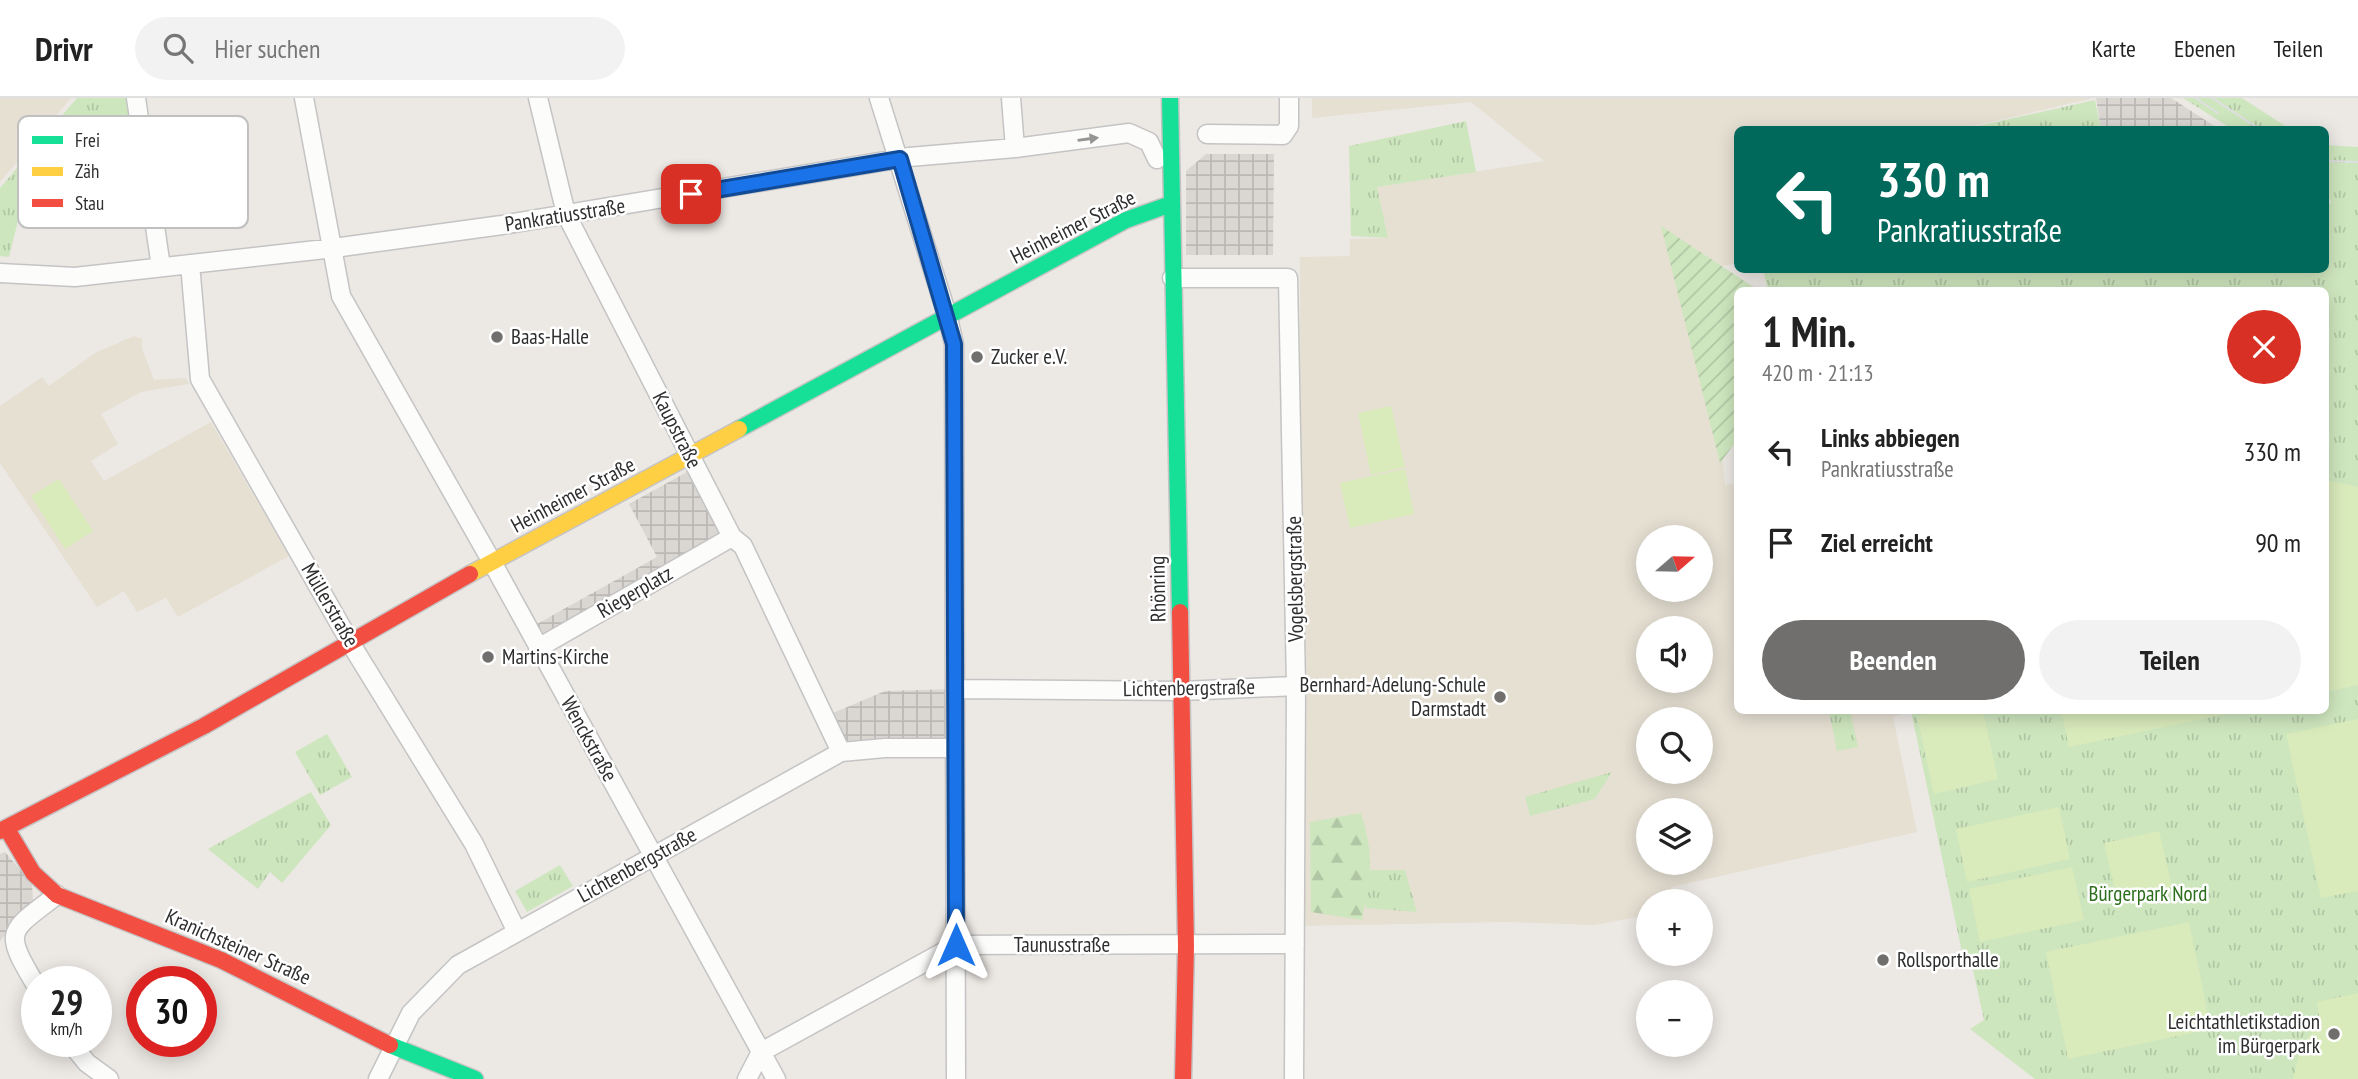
<!DOCTYPE html>
<html lang="de">
<meta charset="utf-8">
<style>
:root{--surface:#fff;--page:#f2f2f2;--text:#222;--muted:#767676;--line:#e0e0e0;--accent:#706f6e}
body{margin:0;font-family:"PT Sans Narrow",sans-serif;background:var(--page);color:var(--text);height:100vh;display:flex;flex-direction:column;font-size:26px;white-space:nowrap}
*{box-sizing:border-box;margin:0}
p{font-size:23px;color:var(--muted)}
.icon{flex:none;width:38px;height:38px;fill:none;stroke:currentColor;stroke-width:2;stroke-linecap:round;stroke-linejoin:round}
.map{position:relative;flex:1;overflow:hidden}
.sheet{position:absolute;left:1734px;top:189px;width:595px;height:427px;display:flex;flex-direction:column;background:var(--surface);border-radius:10px;box-shadow:0 4px 18px #0003}
.sheet>*{flex:none}
.hud{position:absolute;left:1734px;top:28px;width:595px;height:147px;border-radius:10px;box-shadow:0 4px 18px #0003;background:#00695c;color:#fff;overflow:hidden}
.needle{width:46px;rotate:70deg}
.tools{position:absolute;left:1636px;top:427px;display:grid;gap:14px}
.tools a{display:grid;place-items:center;width:77px;height:77px;border-radius:50%;background:var(--surface);box-shadow:0 4px 18px #0003;font-size:35px}
.speed{position:absolute;left:21px;top:868px;display:flex;gap:14px;font-size:35px;font-weight:700;text-align:center}
.speed>*{display:grid;place-content:center;width:91px;height:91px;border-radius:50%;background:var(--surface);box-shadow:0 4px 18px #0003;line-height:1}
.speed small{font-size:18px;font-weight:400}
.speed .limit{border:10px solid #d22;background:#fff;color:#111}
.pin{position:absolute;display:grid;place-items:center;width:60px;height:60px;color:#fff;margin:-30px;border-radius:14px;box-shadow:0 4px 10px #0006}
.me{position:absolute;width:77px;margin:-38px;rotate:0deg;stroke-linejoin:round;filter:drop-shadow(0 0 5px #0008)}
.turn{display:flex;align-items:center;gap:24px;height:147px;padding:0 28px;font-size:32px}
.turn .icon{width:91px;height:91px;stroke-width:2.5}
.turn b{display:block;font-size:49px;line-height:60px}
.round{display:grid;place-items:center;flex:none;width:74px;height:74px;border-radius:37px;background:var(--page)}
.headline{display:flex;align-items:center;justify-content:space-between;height:119px;padding:0 28px}
h1{font-size:42px;font-weight:600;line-height:52px}
.action{display:flex;gap:14px;margin-top:auto;padding:14px 28px}
.action a{flex:1;height:80px;border-radius:42px;background:var(--accent);color:#fff;font-size:28px;font-weight:600;line-height:80px;text-align:center}
.action a+a{background:var(--page);color:var(--text)}
ul{padding:0;list-style:none}
li{display:flex;align-items:center;gap:21px;height:91px;padding:0 28px}
li div{flex:1}
li b{display:block;font-size:26px}
li em{font-style:normal}
header{display:flex;align-items:center;gap:42px;box-sizing:border-box;height:98px;padding:0 35px;background:var(--surface);border-bottom:2px solid var(--line)}
header strong{font-size:33px}
nav{display:flex;gap:38px;margin-inline-start:auto;font-size:24px}
.search{width:490px;height:63px;background:var(--page);display:flex;align-items:center;gap:18px;box-sizing:border-box;padding:0 24px;border-radius:38px;color:var(--muted);font-size:26px}
.map>svg:first-child{display:block}
.education{fill:#e6e0d3;fill-rule:evenodd}
.grass{fill:url(#grass-tufts)}
.forest{fill:url(#forest-firs)}
.garden{fill:url(#garden-furrows)}
.pitch{fill:#d9eabb}
.plaza{fill:url(#plaza-grid)}
.lines{fill:none;stroke-linecap:round;stroke-linejoin:round}
.street-casing{stroke:#c5c4c5;stroke-width:21}
.fast-casing{stroke:#c5c4c5;stroke-width:19}
.slow-casing{stroke:#c5c4c5;stroke-width:19}
.jam-casing{stroke:#c5c4c5;stroke-width:19}
.street{stroke:#fcfcfb;stroke-width:18}
.fast{stroke:#16e098;stroke-width:16}
.slow{stroke:#ffcf43;stroke-width:16}
.jam{stroke:#f24e42;stroke-width:16}
.tram{stroke:#dfdfe1;stroke-width:2}
.oneway{fill:#959594}
.route-casing{stroke:#114b97;stroke-width:18}
.route{stroke:#1a73e8;stroke-width:12}
.poi-dot{fill:#706f6e;stroke:#fff;stroke-width:2.5}
.labels{text-anchor:middle;stroke-width:5;stroke-linejoin:round;paint-order:stroke}
.street-label{font-size:21px;fill:#2e2e2e;stroke:#fff}
.poi-label{font-size:21px;fill:#2e2e2e;stroke:#fff;text-anchor:start}
.park-label{font-size:21px;fill:#2c6e1b;stroke:#fff}
.key{fill:#fff;stroke:#c0c0c0;stroke-width:2}
.key-label{font-size:19px;fill:#2e2e2e}
</style>
<header>
<strong>Drivr</strong>
<div class="search"><svg class="icon" aria-label="search" viewBox="0 0 24 24"><circle cx="10" cy="10" r="6"/><path d="M15 15l6 6"/></svg>Hier suchen</div>
<nav><a>Karte</a><a>Ebenen</a><a>Teilen</a></nav>
</header>
<div class="map">
<svg width="2358" height="981" viewBox="0 0 2358 981">
<defs>
<pattern id="grass-tufts" width="24" height="20" patternUnits="userSpaceOnUse" patternTransform="scale(1.75)"><rect width="24" height="20" fill="#cee6be"/><path d="M3 7l-1-3M5 7V3M7 7l1-3M15 17l-1-3M17 17v-4M19 17l1-3" fill="none" stroke="#b1c6a4"/></pattern>
<pattern id="forest-firs" width="22" height="20" patternUnits="userSpaceOnUse" patternTransform="scale(1.75)"><rect width="22" height="20" fill="#cee6be"/><path d="M5 1l3.5 6h-7zM16 11l3.5 6h-7z" fill="#b1c6a4"/></pattern>
<pattern id="garden-furrows" width="10" height="10" patternUnits="userSpaceOnUse" patternTransform="scale(1.75)"><rect width="10" height="10" fill="#cee6be"/><path d="M-1 1l2-2M0 10L10 0M9 11l2-2" fill="none" stroke="#b1c6a4"/></pattern>
<pattern id="plaza-grid" width="8" height="8" patternUnits="userSpaceOnUse" patternTransform="scale(1.75)"><rect width="8" height="8" fill="#dad6d2"/><path d="M0 4h8M4 0v8" fill="none" stroke="#bbb8b5"/></pattern>
</defs>
<rect width="100%" height="100%" fill="#ece8e4"/>
<path class="education" d="M0,0H71L0,84Z
M1312,0H2094L1960,31L1738,32V165L1704,172L1725,387L1738,385V612L1911,613L1893,619L1917,734L1671,789L1673,803H1648V817L1595,827L1506,824L1301,828L1300,159L1350,158V141L1387,140L1377,89L1544,63L1471,4L1312,20ZM1648,439H1701V492H1648ZM1648,530H1701V583H1648ZM1648,621H1701V674H1648ZM1648,712H1701V765H1648Z
M134,238L142,241V250L154,282L186,280L189,286L141,294L101,316L118,346L91,363L104,383L211,324L289,458L178,519L166,500L137,514L124,493L97,509L0,365V308L42,279L49,288L95,255Z"/>
<path class="grass" d="M77,0H127L131,30L76,42L81,80L29,79L9,159L0,158V90Z
M2183,0H2242L2290,31H2232Z
M2095,2L2101,31L1960,32Z
M1466,23L1476,74L1377,89L1388,140L1351,138L1349,48Z
M2326,47L2358,49V981H2035L1970,931L1984,922L1970,858L1963,859L1911,613L2326,612V192H1768L1763,172H2326V106L2331,105L2326,93Z
M1829,613H1850L1858,649L1837,653Z
M327,636L352,679L320,697L295,654Z
M1612,674L1595,701L1530,718L1525,699Z
M311,694L331,727L282,785L270,774L258,791L208,751Z
M560,767L573,788L527,814L515,793Z
M1360,772H1405L1417,814L1366,810Z"/>
<path class="forest" d="M1361,715C1375,760 1371,777 1362,822L1311,814L1310,724Z"/>
<path class="garden" d="M1661,128L1758,192H1738V341L1720,365Z"/>
<path class="pitch" d="M1391,308L1405,369L1371,377L1358,315Z
M1405,371L1414,416L1350,430L1340,385Z
M59,381L93,433L65,451L31,398Z
M2326,382L2358,389V587L2326,594Z
M1941,613H1983L1998,681L1934,696L1917,618Z
M2057,613H2240L2069,649L2062,617Z
M2358,621V793L2321,800L2286,636Z
M2059,709L2070,761L1967,784L1956,731Z
M2159,733L2172,789L2117,802L2104,745Z
M2072,769L2084,822L1980,844L1969,791Z
M2189,824L2211,931L2068,961L2046,854Z
M2358,895V981H2293L2301,949L2320,924L2317,904Z"/>
<path class="plaza" d="M2096,0H2171L2219,31H2101Z
M1206,56H1274L1273,157H1186V73Z
M696,369L732,439L538,550L528,531L657,459L629,406Z
M956,591L954,650L841,654L826,618L885,593Z
M5,754L32,786L33,804L0,843V756Z"/>
<g class="lines">
<g class="street-casing">
<path id="street" d="M136,0L161,169
M304,0L341,198L492,464L776,981
M538,0L566,116L732,439L743,448L841,654
M879,0L948,220L954,246L956,981
M1011,0L1015,50
M1207,36L1283,37L1289,28V0
M190,166L200,281L354,551L474,746L517,834
M0,175L75,179L334,150L502,127L909,59L1015,50L1129,35L1149,44L1157,61
M1172,180H1288L1296,588L1294,981
M538,550L732,439
M956,591L1181,593L1296,588
M37,889C3,832 7,835 57,797
M69,943L87,965L109,981
M378,981L411,915L458,867L841,654L885,650H954
M747,981L761,954L956,847L1295,846"/>
</g>
<g class="fast-casing">
<path id="fast" d="M1170,0L1180,514
M739,331L1126,122L1171,106
M390,947L475,981"/>
</g>
<g class="slow-casing">
<path id="slow" d="M470,476L739,331"/>
</g>
<g class="jam-casing">
<path id="jam" d="M1180,514L1186,848L1183,981
M7,731L33,775L57,797L221,862L390,947
M0,733L204,628L470,476"/>
</g>
<use href="#street" class="street"/>
<use href="#fast" class="fast"/>
<use href="#slow" class="slow"/>
<use href="#jam" class="jam"/>
<path class="tram" d="M2195,0L2218,15
M2212,0L2261,32
M2326,63L2358,64"/>
</g>
<defs><path id="oneway-solid" d="M-6-.8H1V-3.2L6.5 0L1 3.2V.8H-6Z" transform="scale(1.75)"/></defs>
<use class="oneway" href="#oneway-solid" transform="translate(1088 41) rotate(-8)"/>
<g class="lines">
<g class="route-casing">
<path id="route" d="M691,96L900,61L954,246L956,847"/>
</g>
<use href="#route" class="route"/>
</g>
<g class="poi-dot">
<circle cx="497" cy="239" r="7"/>
<circle cx="977" cy="259" r="7"/>
<circle cx="488" cy="559" r="7"/>
<circle cx="1500" cy="599" r="7"/>
<circle cx="1883" cy="862" r="7"/>
<circle cx="2334" cy="936" r="7"/>
</g>
<g class="labels">
<g class="street-label">
<text transform="translate(565 117) rotate(-9)" y="7">Pankratiusstraße</text>
<text transform="translate(1073 129) rotate(-27)" y="7">Heinheimer Straße</text>
<text transform="translate(677 332) rotate(63)" y="7">Kaupstraße</text>
<text transform="translate(573 397) rotate(-28)" y="7">Heinheimer Straße</text>
<text transform="translate(1295 481) rotate(-91)" y="7">Vogelsbergstraße</text>
<text transform="translate(1158 491) rotate(-91)" y="7">Rhönring</text>
<text transform="translate(635 494) rotate(-30)" y="7">Riegerplatz</text>
<text transform="translate(330 507) rotate(60)" y="7">Müllerstraße</text>
<text transform="translate(1189 590) rotate(-1)" y="7">Lichtenbergstraße</text>
<text transform="translate(589 641) rotate(61)" y="7">Wenckstraße</text>
<text transform="translate(637 767) rotate(-29)" y="7">Lichtenbergstraße</text>
<text x="1062" y="854">Taunusstraße</text>
<text transform="translate(238 849) rotate(24)" y="7">Kranichsteiner Straße</text>
</g>
<g class="poi-label">
<text x="511" y="246">Baas-Halle</text>
<text x="991" y="266">Zucker e.V.</text>
<text x="502" y="566">Martins-Kirche</text>
<text x="1486" y="594" text-anchor="end">Bernhard-Adelung-Schule<tspan x="1486" dy="24">Darmstadt</tspan></text>
<text x="1897" y="869">Rollsporthalle</text>
<text x="2320" y="931" text-anchor="end">Leichtathletikstadion<tspan x="2320" dy="24">im Bürgerpark</tspan></text>
</g>
<g class="park-label">
<text x="2148" y="803">Bürgerpark Nord</text>
</g>
</g>
<rect x="18" y="18" width="230" height="112" rx="10" class="key"/>
<rect x="32" y="38" width="31" height="8" fill="#16e098"/>
<rect x="32" y="69" width="31" height="9" fill="#ffcf43"/>
<rect x="32" y="101" width="31" height="8" fill="#f24e42"/>
<g class="key-label">
<text x="75" y="49">Frei</text>
<text x="75" y="80">Zäh</text>
<text x="75" y="112">Stau</text>
</g>
</svg>
<div class="tools">
<a><svg class="needle" viewBox="-14 -14 28 28"><path d="M0-13l5 13h-10z" fill="#e53935"/><path d="M0 13l5-13h-10z" fill="#767676"/></svg></a>
<a><svg class="icon" aria-label="sound" viewBox="0 0 24 24"><path d="M4 9h4l5-4v14l-5-4H4zM17 9q2 3 0 6"/></svg></a>
<a><svg class="icon" aria-label="search" viewBox="0 0 24 24"><circle cx="10" cy="10" r="6"/><path d="M15 15l6 6"/></svg></a>
<a><svg class="icon" aria-label="layers" viewBox="0 0 24 24"><path d="M12 4l9 5-9 5-9-5zM3 14l9 5 9-5"/></svg></a>
<a>+</a>
<a>−</a>
</div>
<div class="speed"><div>29<small>km/h</small></div><div class="limit">30</div></div>
<div class="pin" style="left:691px;top:96px;background:#d93025"><svg class="icon" aria-label="arrive" viewBox="0 0 24 24"><path d="M6 21V4h12l-3 4 3 4H6"/></svg></div>
<svg class="me" style="left:956px;top:847px" viewBox="-20 -20 40 40"><path d="M0-17L14 15 0 8-14 15z" fill="#1a73e8" stroke="#fff" stroke-width="4"/></svg>
<div class="hud">
<div class="turn"><svg class="icon" aria-label="left" viewBox="0 0 24 24"><path d="M17 20v-9H6M10 6l-5 5 5 5"/></svg><div><b>330 m</b>Pankratiusstraße</div></div>
</div>
<section class="sheet">
<div class="headline"><div><h1>1 Min.</h1><p>420 m · 21:13</p></div><a class="round" style="background:#d93025;color:#fff"><svg class="icon" aria-label="close" viewBox="0 0 24 24"><path d="M6 6l12 12M18 6L6 18"/></svg></a></div>
<ul>
<li><svg class="icon" aria-label="left" viewBox="0 0 24 24"><path d="M17 20v-9H6M10 6l-5 5 5 5"/></svg><div><b>Links abbiegen</b><p>Pankratiusstraße</p></div><em>330 m</em></li>
<li><svg class="icon" aria-label="arrive" viewBox="0 0 24 24"><path d="M6 21V4h12l-3 4 3 4H6"/></svg><div><b>Ziel erreicht</b></div><em>90 m</em></li>
</ul>
<div class="action"><a>Beenden</a><a>Teilen</a></div>
</section>
</div>
